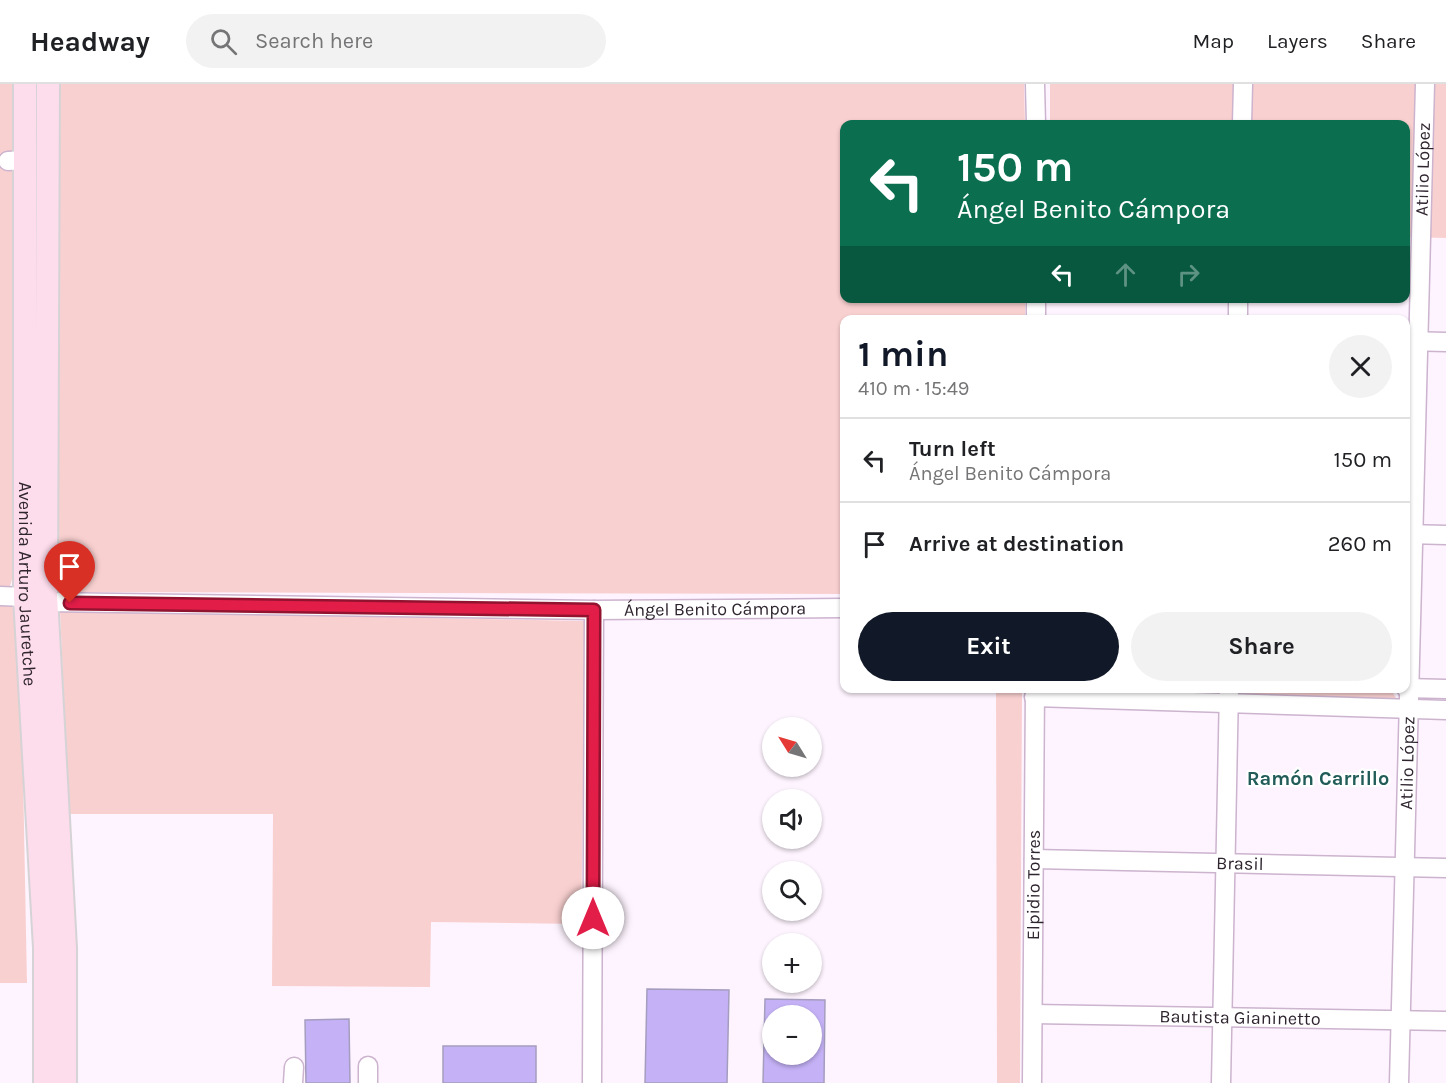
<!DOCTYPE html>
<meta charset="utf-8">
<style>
:root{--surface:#fff;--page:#f2f2f2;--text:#202124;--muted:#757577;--line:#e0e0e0;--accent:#111827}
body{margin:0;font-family:Karla,sans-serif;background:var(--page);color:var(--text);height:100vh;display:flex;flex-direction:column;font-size:22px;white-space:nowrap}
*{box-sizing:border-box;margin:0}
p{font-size:20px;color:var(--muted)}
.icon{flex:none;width:33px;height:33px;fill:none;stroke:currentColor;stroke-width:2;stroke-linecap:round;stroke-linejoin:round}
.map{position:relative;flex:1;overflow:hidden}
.details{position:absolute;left:840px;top:231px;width:570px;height:378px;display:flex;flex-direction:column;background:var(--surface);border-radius:12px;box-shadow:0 2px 4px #0004}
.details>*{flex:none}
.hud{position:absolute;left:840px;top:36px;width:570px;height:183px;border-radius:12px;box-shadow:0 2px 4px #0004;background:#0b6e4f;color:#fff;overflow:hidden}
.needle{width:39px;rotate:307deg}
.controls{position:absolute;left:762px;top:633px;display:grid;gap:12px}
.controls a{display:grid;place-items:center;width:60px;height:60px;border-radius:50%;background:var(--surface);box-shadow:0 2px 4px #0004;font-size:30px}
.pin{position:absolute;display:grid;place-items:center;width:51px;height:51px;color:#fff;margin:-62px -26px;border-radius:50% 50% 50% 0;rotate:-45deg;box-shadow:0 0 6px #0007}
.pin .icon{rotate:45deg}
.me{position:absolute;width:66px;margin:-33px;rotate:0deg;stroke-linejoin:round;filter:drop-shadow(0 0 4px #0008)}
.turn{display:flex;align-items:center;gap:21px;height:126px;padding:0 18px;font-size:27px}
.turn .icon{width:78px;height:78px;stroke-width:2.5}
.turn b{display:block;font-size:42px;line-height:51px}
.lanes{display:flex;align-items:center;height:57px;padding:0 18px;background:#0003;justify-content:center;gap:30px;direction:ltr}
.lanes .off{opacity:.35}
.round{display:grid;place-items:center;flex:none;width:63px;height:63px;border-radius:32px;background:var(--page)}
.head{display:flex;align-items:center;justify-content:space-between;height:102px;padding:0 18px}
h1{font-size:36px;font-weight:700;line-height:45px;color:var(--accent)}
.action{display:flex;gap:12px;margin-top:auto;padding:12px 18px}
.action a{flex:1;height:69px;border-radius:36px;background:var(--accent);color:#fff;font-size:24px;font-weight:700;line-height:69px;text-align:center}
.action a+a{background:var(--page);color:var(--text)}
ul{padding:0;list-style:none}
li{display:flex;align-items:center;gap:18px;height:84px;padding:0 18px;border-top:2px solid var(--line)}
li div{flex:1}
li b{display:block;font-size:22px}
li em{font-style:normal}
header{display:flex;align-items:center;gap:36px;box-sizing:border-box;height:84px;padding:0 30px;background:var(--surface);border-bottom:2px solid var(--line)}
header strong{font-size:28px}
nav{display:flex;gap:33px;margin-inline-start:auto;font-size:21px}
.search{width:420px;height:54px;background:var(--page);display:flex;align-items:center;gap:15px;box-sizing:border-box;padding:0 21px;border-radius:33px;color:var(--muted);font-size:22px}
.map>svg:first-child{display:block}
.green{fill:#f9d0d0}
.building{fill:#c4b1f6;stroke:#a59dbe;stroke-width:1.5;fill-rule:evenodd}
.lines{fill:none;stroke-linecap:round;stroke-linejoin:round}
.minor-casing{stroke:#ccb3ce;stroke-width:21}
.major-casing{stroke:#d5d3d5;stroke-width:26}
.minor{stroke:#fff;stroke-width:18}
.major{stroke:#fddceb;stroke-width:22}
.route-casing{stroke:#92132f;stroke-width:15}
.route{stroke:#e11d48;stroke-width:10}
.labels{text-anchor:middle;stroke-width:4.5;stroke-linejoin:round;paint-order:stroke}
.street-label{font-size:18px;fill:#2f252f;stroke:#fff}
.neighbourhood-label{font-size:20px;font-weight:bold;fill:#225c59;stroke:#fff}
</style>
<header>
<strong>Headway</strong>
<div class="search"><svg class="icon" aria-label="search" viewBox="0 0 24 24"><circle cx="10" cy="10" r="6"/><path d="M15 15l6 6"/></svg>Search here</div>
<nav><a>Map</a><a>Layers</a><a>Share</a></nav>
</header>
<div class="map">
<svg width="1446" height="999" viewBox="0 0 1446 999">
<rect width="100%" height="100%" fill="#fef4ff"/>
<path class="green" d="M0,0H17L13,492L10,502L0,504Z
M57,0H1024L1025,40H844V214L1025,215V235L844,236V510L57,508Z
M1050,0H1446V154L1406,153V40H1050Z
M0,519L15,524L20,534L27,899H0Z
M60,527L586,537L581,840L431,838L430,903L272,902L273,730H69Z
M1214,604V610L1047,605Z
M996,605H1022L1020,999H997Z
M1248,605L1393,609L1396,614L1395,617L1245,612L1244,608Z"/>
<path class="building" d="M647,905L729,906L727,999H645Z
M765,915L825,916L824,999H763ZM772,932H812V970H772Z
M349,935L350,999H306L305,936Z
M443,962H536V999H443Z"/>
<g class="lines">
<g class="minor-casing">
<g id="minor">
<path d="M1035,0L1036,40"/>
<path d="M1242,40L1243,0"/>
<path d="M8,77L25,76"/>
<path d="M1036,214V236"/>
<path d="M1238,236V214"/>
<path d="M1406,257L1446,258"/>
<path d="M1406,450L1446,451"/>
<path d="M0,512L25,513"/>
<path id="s1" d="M46,518L594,526L844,524"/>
<path d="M1406,604L1446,605"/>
<path d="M1034,613L1446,626"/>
<path id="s2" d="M1034,775L1446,784"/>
<path id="s3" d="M1033,930L1446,937"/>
<path d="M368,982V999"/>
<path d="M293,999L294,983"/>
<path d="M592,999L594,526"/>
<path id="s4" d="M1032,999L1035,604"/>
<path d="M1221,999L1229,604"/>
<path id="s5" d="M1399,999L1425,0"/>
</g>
</g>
<g class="major-casing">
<g id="major">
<path id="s6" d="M25,0V513L45,864V999"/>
<path d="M48,0L46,512L65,864V999"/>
</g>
</g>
<use href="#minor" class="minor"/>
<use href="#major" class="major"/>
</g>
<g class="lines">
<g class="route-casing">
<path id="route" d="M70,519L594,526L593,834"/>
</g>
<use href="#route" class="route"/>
</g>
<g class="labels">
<g class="street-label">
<text dy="6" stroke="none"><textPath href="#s5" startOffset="914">Atilio López</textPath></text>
<text dy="6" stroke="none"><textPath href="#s6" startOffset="500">Avenida Arturo Jauretche</textPath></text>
<text dy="6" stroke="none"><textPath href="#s1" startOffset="669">Ángel Benito Cámpora</textPath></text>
<text dy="6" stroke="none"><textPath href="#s5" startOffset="320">Atilio López</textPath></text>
<text dy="6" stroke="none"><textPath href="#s2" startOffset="206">Brasil</textPath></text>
<text dy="6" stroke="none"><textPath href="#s4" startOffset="198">Elpidio Torres</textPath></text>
<text dy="6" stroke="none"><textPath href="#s3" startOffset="207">Bautista Gianinetto</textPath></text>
</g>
<g class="neighbourhood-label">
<text x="1318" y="701">Ramón Carrillo</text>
</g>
</g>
</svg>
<div class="controls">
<a><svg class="needle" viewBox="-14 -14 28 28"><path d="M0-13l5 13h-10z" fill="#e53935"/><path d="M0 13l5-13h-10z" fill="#757577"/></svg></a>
<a><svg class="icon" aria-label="sound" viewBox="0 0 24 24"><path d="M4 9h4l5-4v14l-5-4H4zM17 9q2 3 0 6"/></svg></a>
<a><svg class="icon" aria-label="search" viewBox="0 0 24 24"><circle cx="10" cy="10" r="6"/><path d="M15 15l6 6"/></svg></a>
<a>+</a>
<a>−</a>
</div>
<div class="pin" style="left:70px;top:519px;background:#d93025"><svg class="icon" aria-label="arrive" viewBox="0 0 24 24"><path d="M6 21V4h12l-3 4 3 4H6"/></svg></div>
<svg class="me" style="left:593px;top:834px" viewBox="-20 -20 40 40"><circle r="19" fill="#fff"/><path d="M0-13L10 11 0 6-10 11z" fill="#e11d48"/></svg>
<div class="hud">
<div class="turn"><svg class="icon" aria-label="left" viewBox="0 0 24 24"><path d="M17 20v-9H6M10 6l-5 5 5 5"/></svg><div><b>150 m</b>Ángel Benito Cámpora</div></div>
<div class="lanes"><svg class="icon" aria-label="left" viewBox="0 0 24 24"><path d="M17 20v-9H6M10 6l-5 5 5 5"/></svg><svg class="icon off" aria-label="ahead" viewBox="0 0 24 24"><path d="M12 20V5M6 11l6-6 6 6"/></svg><svg class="icon off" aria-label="right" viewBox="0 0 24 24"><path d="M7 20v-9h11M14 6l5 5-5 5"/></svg></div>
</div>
<section class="details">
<div class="head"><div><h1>1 min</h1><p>410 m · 15:49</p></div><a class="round"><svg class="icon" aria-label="close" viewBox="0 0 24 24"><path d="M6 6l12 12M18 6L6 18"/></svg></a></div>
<ul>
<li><svg class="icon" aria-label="left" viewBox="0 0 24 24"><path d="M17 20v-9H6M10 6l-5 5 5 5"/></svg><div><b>Turn left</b><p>Ángel Benito Cámpora</p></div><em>150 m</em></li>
<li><svg class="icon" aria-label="arrive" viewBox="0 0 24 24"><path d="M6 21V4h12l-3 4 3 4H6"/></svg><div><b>Arrive at destination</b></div><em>260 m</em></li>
</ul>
<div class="action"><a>Exit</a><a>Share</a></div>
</section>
</div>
